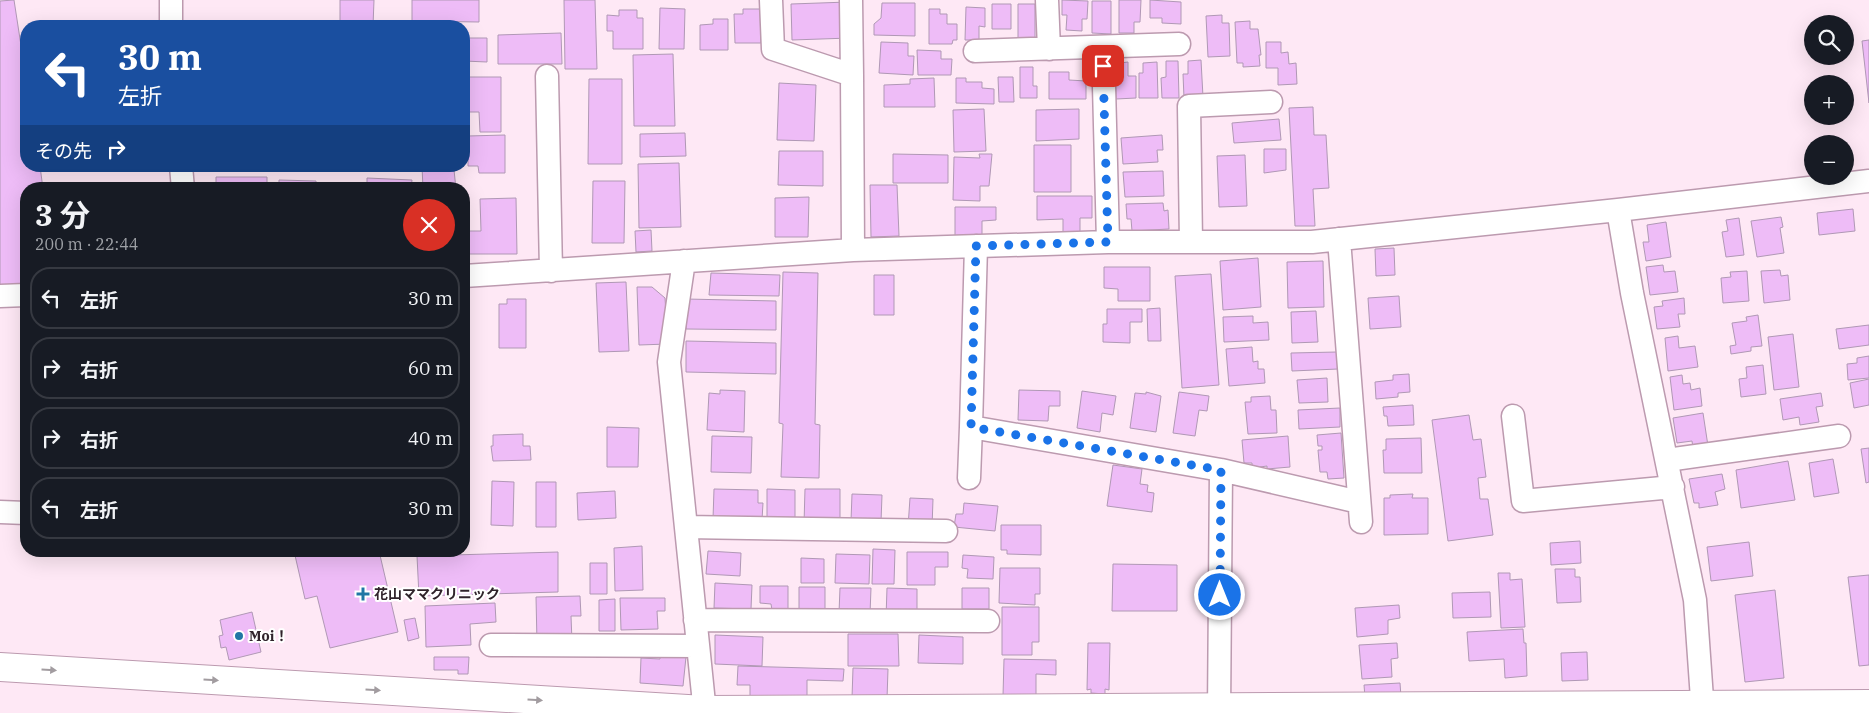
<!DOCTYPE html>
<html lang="ja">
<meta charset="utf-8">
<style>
:root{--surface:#171b24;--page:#242831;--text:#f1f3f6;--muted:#9ea1a6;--line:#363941}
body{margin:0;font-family:"IBM Plex Serif","Noto Sans JP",serif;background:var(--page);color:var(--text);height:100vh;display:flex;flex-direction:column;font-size:19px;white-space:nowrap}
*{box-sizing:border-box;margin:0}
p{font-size:16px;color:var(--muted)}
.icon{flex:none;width:28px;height:28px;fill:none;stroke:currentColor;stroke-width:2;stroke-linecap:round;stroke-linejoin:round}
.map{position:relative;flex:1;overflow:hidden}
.details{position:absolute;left:20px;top:182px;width:450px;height:375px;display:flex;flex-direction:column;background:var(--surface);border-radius:20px;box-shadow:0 5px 20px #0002}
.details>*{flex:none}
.hud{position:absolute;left:20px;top:20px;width:450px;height:152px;border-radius:20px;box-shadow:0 5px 20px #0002;background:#1a4fa0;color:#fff;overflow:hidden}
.buttons{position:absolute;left:1804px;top:15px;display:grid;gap:10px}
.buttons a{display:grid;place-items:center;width:50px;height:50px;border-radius:50%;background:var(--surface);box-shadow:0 5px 20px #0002;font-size:25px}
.pin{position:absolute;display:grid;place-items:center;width:42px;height:42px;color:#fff;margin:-21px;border-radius:10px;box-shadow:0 2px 8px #0006}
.me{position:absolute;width:55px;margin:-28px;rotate:0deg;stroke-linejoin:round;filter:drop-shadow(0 0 4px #0008)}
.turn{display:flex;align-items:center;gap:18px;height:105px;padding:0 15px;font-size:22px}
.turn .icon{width:65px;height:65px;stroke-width:2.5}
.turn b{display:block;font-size:35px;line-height:42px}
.then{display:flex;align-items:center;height:48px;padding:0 15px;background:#0003;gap:10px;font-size:19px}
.round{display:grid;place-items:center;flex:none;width:52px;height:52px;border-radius:26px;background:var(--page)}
.headline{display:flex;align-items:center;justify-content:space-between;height:85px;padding:0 15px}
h1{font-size:30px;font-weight:700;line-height:38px}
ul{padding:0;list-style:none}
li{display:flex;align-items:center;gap:15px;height:62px;margin:0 10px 8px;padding:0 5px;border:2px solid var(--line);border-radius:20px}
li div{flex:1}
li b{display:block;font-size:19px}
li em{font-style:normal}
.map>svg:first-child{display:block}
.building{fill:#eebcf7;stroke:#b098b5}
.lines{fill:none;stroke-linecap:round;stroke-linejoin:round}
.minor-casing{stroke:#bc9aaf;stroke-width:25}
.tertiary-casing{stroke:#bc9aaf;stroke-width:30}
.minor{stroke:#fff;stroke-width:22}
.tertiary{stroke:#fff;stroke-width:28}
.oneway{fill:#a29ca0}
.route{stroke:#1a73e8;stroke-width:9;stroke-dasharray:0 16.2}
.poi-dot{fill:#1f76a5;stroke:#fff;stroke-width:2}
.labels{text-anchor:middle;stroke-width:4;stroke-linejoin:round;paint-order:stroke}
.poi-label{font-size:14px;font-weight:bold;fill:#30232b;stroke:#fff;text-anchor:start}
</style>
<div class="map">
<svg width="1869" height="713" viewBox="0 0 1869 713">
<rect width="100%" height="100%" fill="#fee8f5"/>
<path class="building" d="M14,0L26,78V166H40L43,189H26V289H0V1Z
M340,0H374L373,26H340Z
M412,0H479V22L412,21Z
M564,0H595L597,69H565Z
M1062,0L1088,1L1087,19H1082V31L1066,30L1067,15H1062Z
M1119,0H1141L1140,22H1134V33H1119Z
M1150,0L1181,2V24L1162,23V18H1150Z
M1092,1H1111V34L1092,33Z
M848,2L850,38L792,40L791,4Z
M882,3H915V36L874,35V24L881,18Z
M992,4H1011V29H992Z
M1018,4H1035V42H1018Z
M966,7L985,8V27L979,26V40H965Z
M660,8L685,9L684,49H659Z
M743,9H760L761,43H735L734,14H743Z
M929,9H940V14H947V24H957V40H953L952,44H929Z
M619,10H637V18H643V49H613V31H607V15L619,16Z
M1222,15V23H1229L1230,56L1208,57L1206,16Z
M713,19H728V50H700V25L713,24Z
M1250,21V29H1258L1261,55H1259L1260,66L1243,67V63H1237L1235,22Z
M561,33L562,64H498V35Z
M464,38H487V62L464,61Z
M1869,40V103L1862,41Z
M881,42L908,43V56H914L913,75L879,73Z
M1266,42H1281V53L1288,52L1289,64L1296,63L1297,84L1278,85V68H1266Z
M917,50L941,51V59H952L951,75H918Z
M673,54L675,126H634L633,55Z
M1201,60L1203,97L1184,98L1183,74H1188V61Z
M1166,61H1178L1179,98H1162L1161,78L1166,77Z
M1128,62V76H1136V98L1116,99L1115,70L1120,63Z
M1157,62L1158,98H1139V73H1143V63Z
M1020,67H1033V86H1037V98H1020Z
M1049,72H1069V80L1086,81V99H1049Z
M464,77H501V132H480L479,112H464Z
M998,77H1013L1014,102H999Z
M934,78L935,107H884V85L910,84V79Z
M956,78H966V82H982V88L994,89V104L956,103Z
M589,79H622V164H588Z
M779,83L816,85L814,141L777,140Z
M1313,107L1314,135H1326L1329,188L1313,189L1315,226H1295L1289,108Z
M984,109L986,151L954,152L953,110Z
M1079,109V139L1036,141V110Z
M1279,119L1281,140L1234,143L1232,123Z
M685,133L686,156L640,157V134Z
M505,135V173H479L478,166H468V136Z
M1162,135L1163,150H1157L1158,162L1123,164L1121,138Z
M1034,145H1071V192H1034Z
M1264,149H1286V170L1264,173Z
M779,151H823V186L778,185Z
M893,154L948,155V183H893Z
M979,154H992L989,186H980V201L953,200L954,157L980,158Z
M1245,155L1247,206L1219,207L1217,156Z
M679,163L681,227L639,228L638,164Z
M216,166H407V167Z
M422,166H449V171L454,170L456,189H423Z
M1163,171L1164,196L1125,197L1123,172Z
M216,177H267V189H216Z
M367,178L412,180L411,189H367Z
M279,180L316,181V189H279Z
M593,181H625L624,243H592Z
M870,185H897L899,236L871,237Z
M1037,196H1092V218H1080V239H1063V219L1037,220Z
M809,197L808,237H775V198Z
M516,198L517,254H469V231H481L480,199Z
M1163,203L1164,211L1168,210L1169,229L1132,231L1131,219H1127L1126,204Z
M955,207H996V220L982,221V246H955Z
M1853,209L1855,231L1819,235L1817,213Z
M1781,217L1783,227L1780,228L1784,253L1757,257L1751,221Z
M1739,218L1744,255L1726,257L1722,232L1728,231L1726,220Z
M1666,222L1671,257L1646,261L1643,242H1649L1647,225Z
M651,230L652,251L636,252L635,231Z
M1394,248L1395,275L1376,276L1375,249Z
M1258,258L1261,307L1223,310L1220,261Z
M1323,261L1324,307L1288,308L1287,262Z
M1663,265L1664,272L1675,271L1678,292L1650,295L1646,267Z
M1104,267H1150V301H1118V289L1104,288Z
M1780,270L1781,276L1788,275L1790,300L1764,303L1761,271Z
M1747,271L1749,301L1723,303L1721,278L1731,277L1730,272Z
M783,272L818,273L815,424L820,425L819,478L781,477L783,424L779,423Z
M711,273L780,275L779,296L709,295Z
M1211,274L1219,385L1182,388L1175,276Z
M874,275H894V315H874Z
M626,282L629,351L599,352L596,283Z
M637,287H652L665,298L668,344L639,345Z
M1399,296L1401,327L1370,329L1368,298Z
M1684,298L1685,314H1678L1680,327L1657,329L1654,307L1663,306L1662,301Z
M507,299H526V348H499V304H507Z
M686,299L776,301V330L686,329Z
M1160,308L1161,341H1148L1147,309Z
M1107,309H1142V322H1130V343L1103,342V324H1107Z
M1316,311L1318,342L1292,343L1291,312Z
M1758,315L1762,346L1751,347V351L1731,354L1730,346L1736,345L1732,323L1747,321L1746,317Z
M1253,316V323L1268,322L1269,340L1224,342L1223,317Z
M1869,325V345L1839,349L1836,329Z
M1793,334L1799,387L1774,390L1768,337Z
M1678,336L1679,348L1695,346L1698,367L1668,371L1665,338Z
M686,341L776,343V374L686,372Z
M1252,347L1253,362L1258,361V369H1264L1265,383L1229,386L1226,349Z
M1337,352L1338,369L1292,371L1291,353Z
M1869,356V378L1848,380L1847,364L1857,363V358Z
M1763,365L1766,394L1741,397L1739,379L1747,378L1746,367Z
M1409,374L1410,392L1398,393V397L1376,399L1375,382L1393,380V375Z
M1682,375L1683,384L1690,383L1691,390L1700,388L1702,406L1674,410L1670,377Z
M1327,378L1328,402L1299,403L1297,380Z
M1869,379V405L1854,408L1850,383Z
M720,390L745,391L744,432L707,430L709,393L720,394Z
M1019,390L1060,391V406H1049L1048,421L1018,420Z
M1082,391L1116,396L1113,415L1102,413L1100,432L1077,428Z
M1146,392L1161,396L1156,432L1130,428L1135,393L1146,394Z
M1179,392L1209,396L1207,411L1199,410L1195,436L1173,433Z
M1821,393L1823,406L1816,407L1819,422L1800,425L1799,417L1783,420L1780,399Z
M1270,396L1271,410H1276L1277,433L1248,434L1245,402H1251V397Z
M1413,405L1414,425L1388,426L1387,416H1384L1383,407Z
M1340,408V427L1299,429L1298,410Z
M1703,413L1708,446L1693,448L1692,441L1677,443L1673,418Z
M1469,415L1473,440L1481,439L1486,477L1478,478L1480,499H1488L1493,535L1448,541L1432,420Z
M607,427L639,428L638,467H607Z
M1341,433L1344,478L1328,479L1327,472H1320L1318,450H1322V446H1318L1317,435Z
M523,434V446H530L531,460L493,461L491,446H493V435Z
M712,436L752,437L751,473L711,472Z
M1288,436L1290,467L1267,469V466L1260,467L1261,469L1252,470V463H1244L1242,440Z
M1421,438L1422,473H1384L1383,450H1386V439Z
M1869,448V482L1866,483L1861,449Z
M1833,459L1839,493L1814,497L1809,463Z
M1788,461L1795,500L1741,508L1736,470Z
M1113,465L1142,469L1140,484L1148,485L1147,492L1154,493L1152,512L1107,506Z
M1722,474L1725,489L1715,492L1718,505L1699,508V503H1694L1689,479Z
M492,481L514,482L513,526L491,525Z
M536,482H556V527H536Z
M714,489L758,490V503H763L762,520L713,519Z
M767,489L795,490V519L767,518Z
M805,489H840V524H804Z
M615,491L616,518L578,520L577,493Z
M852,494L882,495L881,522L851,521Z
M1413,494L1412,498H1428V534L1384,535V498H1390V495Z
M910,498L933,499L932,528L908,527Z
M964,503L998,506L995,531L954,527L956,514H963Z
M1001,525H1041V555L1007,554V550H1001Z
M1580,541L1581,563L1551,565L1550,543Z
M1749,542L1753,576L1711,581L1707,547Z
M642,546L643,590L615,591L614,548Z
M873,549L895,550L894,584H872Z
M294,551H379L398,632L330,648L317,596L305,599Z
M708,551L741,553L740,576L706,574Z
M558,552V592L419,596L417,556Z
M907,552H948V567H935V585H907Z
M836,554L870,555L869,584L835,583Z
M963,555L994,557L993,579L967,578L968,569L962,568Z
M801,558L824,559V583H801Z
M590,563H607V594H590Z
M1113,564L1177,565V611H1112Z
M1000,568H1040V594H1035V605L999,603Z
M1555,569H1575V577H1580L1581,602L1557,603Z
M1498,573H1510V580L1522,579L1525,627L1501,628Z
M1869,575V665L1859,666L1848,577Z
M715,583L752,585L751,609L714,608Z
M760,586H788V611L772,610L771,604L760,603Z
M799,587H825V609H799Z
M840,588H871L870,614L839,613Z
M887,588L917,589V619L886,618Z
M962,588H989V609H962Z
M1775,590L1784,678L1745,682L1735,595Z
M1490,592L1491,617L1453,618L1452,593Z
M580,596L581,616H571L572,642L537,643L536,597Z
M620,598H665V611H657L658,629L621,630Z
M615,599V631H599V600Z
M495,603L496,622L470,624L471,645L426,647L425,606Z
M1399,605L1400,618L1388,620V634L1357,637L1355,608Z
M1002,607H1039V642H1032V655H1002Z
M252,612L261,652L229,660L226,647L221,648L219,636L223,635L220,620Z
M415,618L419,638L408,641L404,620Z
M1523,629L1524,643H1526L1527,676L1505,678L1504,659L1469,661L1467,632Z
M848,634H898L899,666H848Z
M715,635L763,637L762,666L715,664Z
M919,635L963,637V664L918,663Z
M1088,643H1110L1109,690L1105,689V694L1091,693V689L1087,690Z
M1397,643L1398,658L1391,659L1392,677L1362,679L1359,645Z
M1587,652L1588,680L1562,681L1561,653Z
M660,655L686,657L683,686L640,683L641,658L660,659Z
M434,657H469L468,674H458V670H434Z
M1004,659L1056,660V675L1036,674V697L1003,696Z
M738,666L844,669L843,681L807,680V698H785V696H750V685H737Z
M853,668L888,669L887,699L852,698Z
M1400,683L1401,697H1365L1364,685Z"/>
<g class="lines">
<g class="minor-casing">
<path id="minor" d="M771,0L773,49L852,75L853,250
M851,0L852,75
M1047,0L1049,49
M171,26V0
M1103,47L1108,242
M975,51L1179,44
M547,76L551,271
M181,166L183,189
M1618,210L1632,293L1695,600L1703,713
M1339,239L1361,522
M1191,242L1189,106L1271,102
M976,246L971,427L1221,470L1359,502
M684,261L669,362L705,713
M464,276L853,250L1108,242H1312L1618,210L1869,181
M0,296L26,295
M1513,416L1523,501L1673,487
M1667,460L1839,436
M969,478L971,427
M0,512L26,513
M686,527L946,531
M695,620L988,621
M491,645L698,646
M1219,713L1221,470"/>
</g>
<g class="tertiary-casing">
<path id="tertiary" d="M0,667L704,710L1869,704"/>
</g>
<use href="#minor" class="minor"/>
<use href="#tertiary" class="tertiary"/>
</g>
<defs><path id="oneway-solid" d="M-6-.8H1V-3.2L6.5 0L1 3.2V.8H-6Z" transform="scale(1.25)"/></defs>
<g class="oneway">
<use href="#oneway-solid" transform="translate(49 670) rotate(4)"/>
<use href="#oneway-solid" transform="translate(211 680) rotate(4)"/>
<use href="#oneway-solid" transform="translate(373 690) rotate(4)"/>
<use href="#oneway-solid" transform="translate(535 700) rotate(4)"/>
</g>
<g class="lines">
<path class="route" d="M1103,66L1108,242L976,246L971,427L1221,470L1220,595"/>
</g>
<g class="poi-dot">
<path d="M360.5 586.5h5v5h5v5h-5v5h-5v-5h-5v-5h5z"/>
<circle cx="239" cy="636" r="5"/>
</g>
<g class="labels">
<g class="poi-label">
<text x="374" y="599">花山ママクリニック</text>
<text x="249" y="641">Moi！</text>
</g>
</g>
</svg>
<div class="buttons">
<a><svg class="icon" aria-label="search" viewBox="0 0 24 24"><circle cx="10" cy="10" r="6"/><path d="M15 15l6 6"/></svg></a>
<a>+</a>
<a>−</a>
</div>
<div class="pin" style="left:1103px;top:66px;background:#d93025"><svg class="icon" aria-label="arrive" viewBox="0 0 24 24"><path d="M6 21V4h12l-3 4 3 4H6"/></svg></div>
<svg class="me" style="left:1220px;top:595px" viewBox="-20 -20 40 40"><circle r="17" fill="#1a73e8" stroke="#fff" stroke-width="3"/><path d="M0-11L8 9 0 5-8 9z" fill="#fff"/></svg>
<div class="hud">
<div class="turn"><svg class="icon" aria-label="left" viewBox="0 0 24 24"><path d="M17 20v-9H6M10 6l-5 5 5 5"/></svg><div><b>30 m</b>左折</div></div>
<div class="then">その先<svg class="icon" aria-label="right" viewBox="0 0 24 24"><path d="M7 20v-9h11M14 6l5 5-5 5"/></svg></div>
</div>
<section class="details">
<div class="headline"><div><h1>3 分</h1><p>200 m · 22:44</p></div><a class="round" style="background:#d93025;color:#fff"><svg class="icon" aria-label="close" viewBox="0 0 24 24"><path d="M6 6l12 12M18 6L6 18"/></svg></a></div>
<ul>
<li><svg class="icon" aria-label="left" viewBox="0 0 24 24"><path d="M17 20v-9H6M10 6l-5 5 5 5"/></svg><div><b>左折</b></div><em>30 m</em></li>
<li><svg class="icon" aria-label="right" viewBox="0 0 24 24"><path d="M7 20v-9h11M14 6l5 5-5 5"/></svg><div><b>右折</b></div><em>60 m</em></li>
<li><svg class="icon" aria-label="right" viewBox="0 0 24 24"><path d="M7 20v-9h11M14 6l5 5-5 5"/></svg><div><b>右折</b></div><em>40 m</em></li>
<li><svg class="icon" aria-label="left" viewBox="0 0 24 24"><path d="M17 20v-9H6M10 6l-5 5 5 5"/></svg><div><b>左折</b></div><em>30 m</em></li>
</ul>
</section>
</div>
